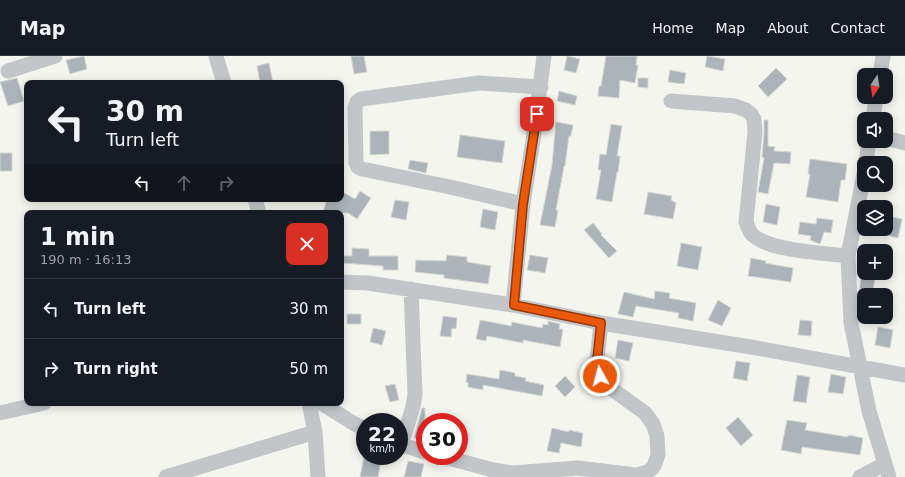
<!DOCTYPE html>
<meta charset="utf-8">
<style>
:root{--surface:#171b24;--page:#242831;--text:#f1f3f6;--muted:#9ea1a6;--line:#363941}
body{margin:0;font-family:"DejaVu Sans",sans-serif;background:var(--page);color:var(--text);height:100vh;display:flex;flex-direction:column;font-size:15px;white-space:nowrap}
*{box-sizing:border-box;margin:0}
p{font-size:13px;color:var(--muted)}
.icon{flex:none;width:22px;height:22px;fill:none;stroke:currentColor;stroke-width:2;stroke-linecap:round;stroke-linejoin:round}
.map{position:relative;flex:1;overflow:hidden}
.drawer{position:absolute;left:24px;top:154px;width:320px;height:196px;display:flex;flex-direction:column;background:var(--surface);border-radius:8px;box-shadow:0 2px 10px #0003}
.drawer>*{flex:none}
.guide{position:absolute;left:24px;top:24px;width:320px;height:122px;border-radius:8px;box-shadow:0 2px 10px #0003;background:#171b24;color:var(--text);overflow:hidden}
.needle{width:26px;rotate:192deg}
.fabs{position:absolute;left:857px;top:12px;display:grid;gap:8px}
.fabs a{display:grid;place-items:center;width:36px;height:36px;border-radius:8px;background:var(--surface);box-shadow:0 2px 10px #0003;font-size:20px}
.speed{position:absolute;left:356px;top:357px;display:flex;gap:8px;font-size:20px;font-weight:700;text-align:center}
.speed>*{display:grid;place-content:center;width:52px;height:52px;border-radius:50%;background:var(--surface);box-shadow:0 2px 10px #0003;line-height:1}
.speed small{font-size:10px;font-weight:400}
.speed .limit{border:6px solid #d22;background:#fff;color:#111}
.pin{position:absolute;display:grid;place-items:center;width:34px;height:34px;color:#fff;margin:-17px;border-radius:8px;box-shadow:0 2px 6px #0006}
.me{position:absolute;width:44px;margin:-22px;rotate:353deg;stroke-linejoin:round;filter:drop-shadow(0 0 3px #0008)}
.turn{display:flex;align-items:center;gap:14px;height:84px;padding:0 16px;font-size:18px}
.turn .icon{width:52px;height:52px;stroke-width:2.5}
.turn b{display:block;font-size:28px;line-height:34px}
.lanes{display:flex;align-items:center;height:38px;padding:0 16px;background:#0003;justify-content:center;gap:20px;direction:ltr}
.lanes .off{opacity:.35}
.round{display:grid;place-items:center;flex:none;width:42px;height:42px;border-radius:8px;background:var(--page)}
.headline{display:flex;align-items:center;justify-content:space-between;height:68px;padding:0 16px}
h1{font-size:24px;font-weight:800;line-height:30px}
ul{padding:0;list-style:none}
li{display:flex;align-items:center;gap:12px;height:60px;padding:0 16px;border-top:1px solid var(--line)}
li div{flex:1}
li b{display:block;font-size:15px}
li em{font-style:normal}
header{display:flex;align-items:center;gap:24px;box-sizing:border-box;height:56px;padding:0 20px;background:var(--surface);border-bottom:1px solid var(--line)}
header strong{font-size:19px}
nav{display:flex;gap:22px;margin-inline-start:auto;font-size:14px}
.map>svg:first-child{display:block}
.building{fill:#acb4b9;stroke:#d6d6d3}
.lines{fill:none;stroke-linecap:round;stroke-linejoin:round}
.minor{stroke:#c2c6c9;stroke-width:15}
.route-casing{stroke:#983908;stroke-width:10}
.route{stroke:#ea580c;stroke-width:7}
</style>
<header>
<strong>Map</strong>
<nav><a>Home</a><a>Map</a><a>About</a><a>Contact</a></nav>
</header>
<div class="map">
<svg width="905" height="421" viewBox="0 0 905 421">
<rect width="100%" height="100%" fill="#f5f5f0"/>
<path class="building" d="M84,0L87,13L70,18L66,4Z
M351,0H364L367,16L354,18Z
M567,0L580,3L576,17L564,14Z
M606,0H637L636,9H638L635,27L620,24L619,42L598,40L599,30H601Z
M707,0L725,3L723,15L705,11Z
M269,7L273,27H260L257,10Z
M776,12L787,23L768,41L758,30Z
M670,14L686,17L684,28L668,26Z
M17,22L24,45L8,50L0,26Z
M638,22H648V32L638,31Z
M559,35L577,40L575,49L557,45Z
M764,64H768V90L775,91L774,95L791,96L790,108L774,107L768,138L758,136L764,102L762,101L764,77Z
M556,66L573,69L571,80H569L565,110H564L556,154H558L555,171L540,169L552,109Z
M611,68L622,70L617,100H620L618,116H617L612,146L596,143L601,114H598L600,98L606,99Z
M370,75H389V98L370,99Z
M460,79L505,85L502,107L457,101Z
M0,97H12V115H0Z
M810,103L847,108L845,124H841L838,146L806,141L810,118H808Z
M410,104L428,107L426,117L408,113Z
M341,135L355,143L360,135L371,142L357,163L348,157H323L327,143H341Z
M648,136L672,140L671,144L676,147L673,163L644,158Z
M395,144L409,146L406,164L391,161Z
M766,148L780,151L777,169L763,166Z
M483,153L498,156L495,174L480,171Z
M886,160L902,163L898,182L886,179Z
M817,162L833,164L831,177L824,176L820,188L810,184L811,180L798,178L800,166L816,168Z
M593,167L602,178L601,179L617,195L609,202L584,174Z
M681,187L702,191L698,214L677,210Z
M352,192L369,193V200H398V214H383V210L342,207V200H352Z
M447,199L467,201V206L491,210L488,228L444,222V219L415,216L416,204L446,205Z
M530,199L548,202L545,217L527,214Z
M751,202L766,205L765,207L793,212L791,226L748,220Z
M861,220L875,223L872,239L859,238Z
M655,235L670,237L669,242L696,247L693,265L678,262L679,257L636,250L633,261L618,258L624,236L654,243Z
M718,244L731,252L722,270L708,264Z
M347,258H361V268H347Z
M443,260L457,262L456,273L452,272L451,281L440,280Z
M480,264L511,270L512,266L542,272L543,268L548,269V265L560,268L559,273H563L560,291L523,284V287L487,280L486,285L476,283Z
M800,264L812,265L811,280L798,279Z
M878,271L893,274L890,292L875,289Z
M373,272L386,275L382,289L370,286Z
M618,284L633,287L629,305L615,302Z
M736,305L750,307L747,325L733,322Z
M500,314L515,317V320L526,322L525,325L544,329L542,340L483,329V334L468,331V327L466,326L467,318L499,323Z
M831,318L846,321L843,338L828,336Z
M797,319L810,321L806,347L793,345Z
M565,320L575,331L565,341L555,330Z
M395,328L399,344L390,346L385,330Z
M422,352H425V384L414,382Z
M738,361L753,379L741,390L726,372Z
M787,364L807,367L805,374L848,381V379L863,382L860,399L802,391L801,398L781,394Z
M552,372L569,376V374L583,377L581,391L561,387L559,397L547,395Z
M364,400H382L378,421H360Z
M408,405L424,408L421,421H404Z"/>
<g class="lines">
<path class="minor" d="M216,0L224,27
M8,15L55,0
M880,19L883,0
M671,45L735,50L746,54L751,58L754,63L755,76L746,166C748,170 749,175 751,177C765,195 825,197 848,200
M873,63L876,41
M886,82L905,87
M866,107L869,85
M864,118L848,200L851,267L869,355L889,421
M255,143L259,157
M523,148L450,131L362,113L358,111L356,107L355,52L357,46L361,43L479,27L541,31
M341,226L368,227L513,249L601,267L751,291L905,319
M513,249L523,148L533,84L544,0
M309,347L315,376L318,421
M321,347L353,367L365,373
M0,357L44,347
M399,388L425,396
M401,389L413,351L415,338L411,233
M441,400L493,414L512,417L578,412L636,419L648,416L654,410L658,399L657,380L653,368L645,357L609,331L600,320L597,304L601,267
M166,421L315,376
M860,421L885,408"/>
</g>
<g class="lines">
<g class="route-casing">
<path id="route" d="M537,58L523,148L514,249L601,267L597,304L600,320"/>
</g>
<use href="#route" class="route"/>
</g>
</svg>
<div class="fabs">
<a><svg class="needle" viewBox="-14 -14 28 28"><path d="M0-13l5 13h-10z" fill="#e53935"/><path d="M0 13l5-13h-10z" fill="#9ea1a6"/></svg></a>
<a><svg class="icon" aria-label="sound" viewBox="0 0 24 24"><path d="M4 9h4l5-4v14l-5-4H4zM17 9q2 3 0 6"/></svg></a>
<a><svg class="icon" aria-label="search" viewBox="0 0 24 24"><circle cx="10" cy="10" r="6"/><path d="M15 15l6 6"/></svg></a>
<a><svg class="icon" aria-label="layers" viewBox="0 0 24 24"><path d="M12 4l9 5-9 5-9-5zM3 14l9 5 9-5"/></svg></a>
<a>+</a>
<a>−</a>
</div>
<div class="speed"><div>22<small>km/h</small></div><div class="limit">30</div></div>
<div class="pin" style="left:537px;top:58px;background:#d93025"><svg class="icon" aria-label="arrive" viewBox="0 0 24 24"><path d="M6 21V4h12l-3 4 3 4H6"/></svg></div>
<svg class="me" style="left:600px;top:320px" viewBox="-20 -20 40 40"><circle r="17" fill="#ea580c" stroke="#fff" stroke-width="3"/><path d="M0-11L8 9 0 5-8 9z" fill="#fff"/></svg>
<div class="guide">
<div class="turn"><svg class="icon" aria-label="left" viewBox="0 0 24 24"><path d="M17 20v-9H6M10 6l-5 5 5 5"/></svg><div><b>30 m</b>Turn left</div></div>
<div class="lanes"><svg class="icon" aria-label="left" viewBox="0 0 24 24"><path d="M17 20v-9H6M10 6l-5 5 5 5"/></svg><svg class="icon off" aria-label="ahead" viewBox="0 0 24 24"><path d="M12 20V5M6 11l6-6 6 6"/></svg><svg class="icon off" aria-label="right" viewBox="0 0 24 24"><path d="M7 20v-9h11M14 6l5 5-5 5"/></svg></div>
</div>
<section class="drawer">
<div class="headline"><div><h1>1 min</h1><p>190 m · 16:13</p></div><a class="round" style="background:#d93025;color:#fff"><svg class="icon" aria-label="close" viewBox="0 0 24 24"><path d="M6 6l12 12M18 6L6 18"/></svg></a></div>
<ul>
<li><svg class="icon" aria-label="left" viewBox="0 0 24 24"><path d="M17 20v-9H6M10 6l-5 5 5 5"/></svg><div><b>Turn left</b></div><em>30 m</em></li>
<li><svg class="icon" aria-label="right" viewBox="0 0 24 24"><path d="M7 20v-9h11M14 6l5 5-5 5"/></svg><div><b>Turn right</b></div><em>50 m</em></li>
</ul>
</section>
</div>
